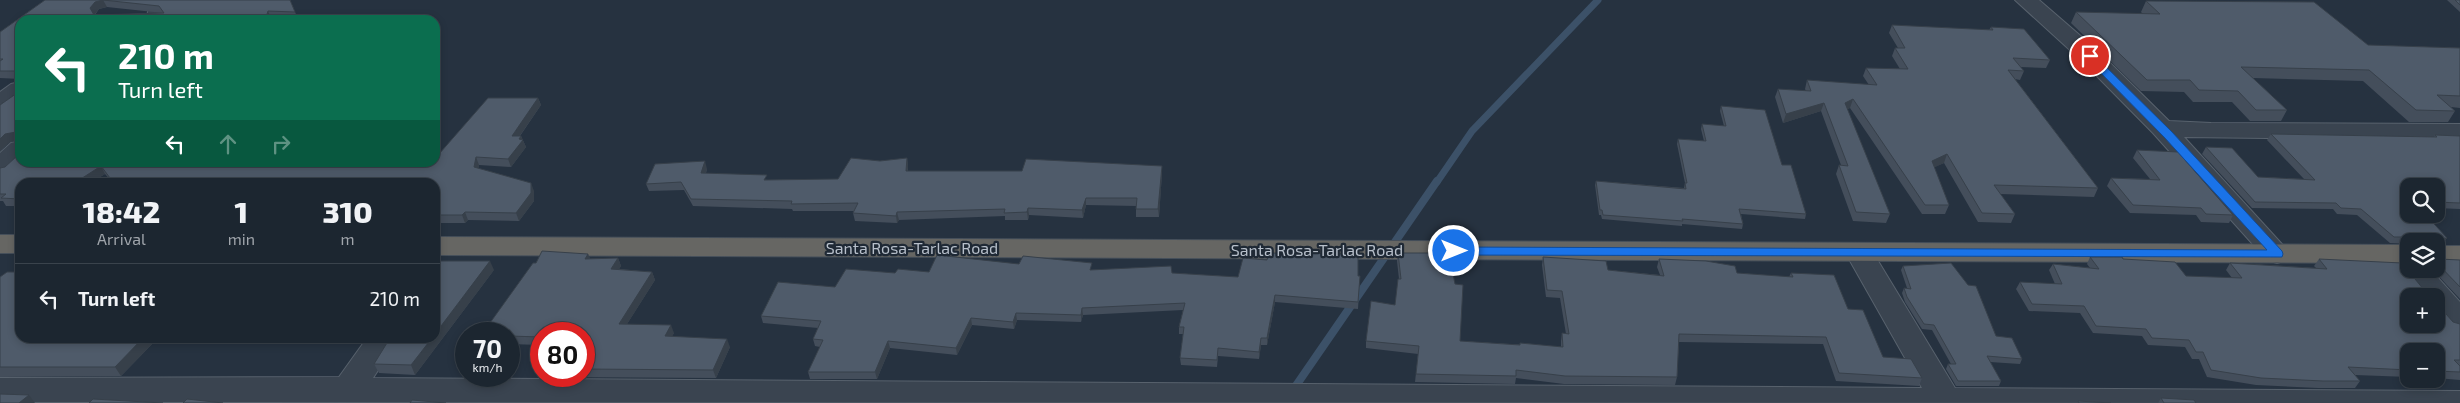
<!DOCTYPE html>
<meta charset="utf-8">
<style>
:root{--surface:#1c2630;--page:#252e38;--text:#f1f3f6;--muted:#a0a5ab;--line:#3a434c}
body{margin:0;font-family:"Exo 2",sans-serif;background:var(--page);color:var(--text);height:100vh;display:flex;flex-direction:column;font-size:19px;white-space:nowrap}
*{box-sizing:border-box;margin:0}
p{font-size:16px;color:var(--muted)}
.icon{flex:none;width:28px;height:28px;fill:none;stroke:currentColor;stroke-width:2;stroke-linecap:round;stroke-linejoin:round}
.map{position:relative;flex:1;overflow:hidden}
.drawer{position:absolute;left:15px;top:178px;width:425px;height:165px;display:flex;flex-direction:column;background:var(--surface);border-radius:15px;box-shadow:0 2px 8px #0003,0 0 0 1px var(--line)}
.drawer>*{flex:none}
.banner{position:absolute;left:15px;top:15px;width:425px;height:152px;border-radius:15px;box-shadow:0 2px 8px #0003,0 0 0 1px var(--line);background:#0b6e4f;color:#fff;overflow:hidden}
.controls{position:absolute;left:2400px;top:178px;display:grid;gap:10px}
.controls a{display:grid;place-items:center;width:45px;height:45px;border-radius:10px;background:var(--surface);box-shadow:0 2px 8px #0003,0 0 0 1px var(--line);font-size:25px}
.speed{position:absolute;left:455px;top:322px;display:flex;gap:10px;font-size:25px;font-weight:700;text-align:center}
.speed>*{display:grid;place-content:center;width:65px;height:65px;border-radius:50%;background:var(--surface);box-shadow:0 2px 8px #0003,0 0 0 1px var(--line);line-height:1}
.speed small{font-size:12px;font-weight:400}
.speed .limit{border:8px solid #d22;background:#fff;color:#111}
.pin{position:absolute;display:grid;place-items:center;width:42px;height:42px;color:#fff;margin:-21px;border:2px solid #fff;border-radius:50%;box-shadow:0 1px 5px #0007}
.me{position:absolute;width:55px;margin:-28px;rotate:90deg;stroke-linejoin:round;filter:drop-shadow(0 0 4px #0008)}
.turn{display:flex;align-items:center;gap:18px;height:105px;padding:0 20px;font-size:22px}
.turn .icon{width:65px;height:65px;stroke-width:2.5}
.turn b{display:block;font-size:35px;line-height:42px}
.lanes{display:flex;align-items:center;height:48px;padding:0 20px;background:#0003;justify-content:center;gap:25px;direction:ltr}
.lanes .off{opacity:.35}
.eta{display:flex;justify-content:space-evenly;align-items:center;height:85px;text-align:center}
.eta b{font-size:30px;font-weight:800;line-height:35px}
ul{padding:0;list-style:none}
li{display:flex;align-items:center;gap:15px;height:70px;padding:0 20px;border-top:1px solid var(--line)}
li div{flex:1}
li b{display:block;font-size:19px}
li em{font-style:normal}
.map>svg:first-child{display:block}
.lines{fill:none;stroke-linecap:round;stroke-linejoin:round}
.stream-far1{stroke:#3c5168;stroke-width:7}
.stream{stroke:#3c5168;stroke-width:8}
.minor-casing{stroke:#58626d;stroke-width:2}
.trunk-casing{stroke:#454f5a;stroke-width:2}
.minor{fill:#3a4450;fill-rule:evenodd}
.trunk{fill:#666663;fill-rule:evenodd}
.wall{fill:#444e5b;fill-rule:evenodd}
.shaded-wall{fill:#37404a}
.building{fill:#4f5b6a;stroke:#37404a;fill-rule:evenodd}
.route{fill:#1a73e8;stroke:#114b97}
.labels{text-anchor:middle;stroke-width:4.5;stroke-linejoin:round;paint-order:stroke}
.street-label{font-size:16px;fill:#b7bfca;stroke:#1f2935}
</style>
<div class="map">
<svg width="2460" height="403" viewBox="0 0 2460 403">
<rect width="100%" height="100%" fill="#263240"/>
<g class="lines">
<path class="stream-far1" d="M1437,182L1472,131L1598,0"/>
<path class="stream" d="M1284,403L1437,181"/>
<g class="minor-casing">
<path id="minor" d="M151,0H173L168,20H146Z
M2015,0H2039L2098,51L2169,121L2211,123L2460,124V140L2184,137L2291,254L2287,260L2277,263L2267,260L2153,133L2082,61Z
M20,82V100L9,108L0,110V92L11,84Z
M20,141L21,162L9,173L0,175V153L11,143Z
M1859,243L1869,246L1955,388L2460,391V403L0,402V378L339,377L367,338H399L373,378L1922,388L1845,252L1849,246Z
M2409,261V269H2430L2460,302V331L2449,328L2436,313V296H2421L2399,269L2404,262Z"/>
</g>
<g class="trunk-casing">
<path id="trunk" d="M0,235H20V253H0Z
M435,237L2409,245V263L435,255Z
M2436,246H2460V264H2436Z"/>
</g>
<use href="#minor" class="minor"/>
<use href="#trunk" class="trunk"/>
</g>
<path class="wall" d="M45,0H290L298,19L271,18L270,20H20V79L0,78V32ZM107,7L163,13L95,15L99,9Z
M2447,0H2460V12Z
M2146,1L2368,45L2460,48V108L2451,107L2455,111L2448,122H2409L2363,81L2253,78L2287,110L2281,121H2250L2232,102H2193L2184,92L2141,91L2071,23L2076,12L2143,14L2141,12Z
M1892,25L1989,30L1991,27L2050,60L2046,68L2020,67L2024,71L2020,80L2015,79L2098,188L2094,197L2000,194L2015,214L2011,223L1978,222L1944,163L1934,167L1949,205L1945,214H1922L1850,108L1847,109L1890,214L1886,223L1853,221L1836,174L1839,165H1841L1821,111L1783,123L1775,97L1778,89L1806,91L1805,89L1807,80L1869,85L1863,76L1866,68L1900,69L1892,56L1895,48H1898L1889,33Z
M20,91V162H435L439,154L538,98L541,105L520,136H521L526,147L511,167L479,165L478,169L534,191V201L519,221L468,220L465,223H435V182H112L105,174L92,182H20V206H6L3,201H0V168L5,167L17,156V140L10,142L0,151V105Z
M1721,106L1782,165L1806,214L1805,219L1741,214L1743,224L1742,229L1682,224V226L1602,219L1601,215H1599L1595,185L1596,181L1684,188L1685,183L1677,144L1678,139L1704,141L1701,129L1702,124L1724,126L1720,111Z
M2271,134L2434,137L2435,135L2460,136V209L2436,208V186H2409V214L2447,238L2442,244L2439,245V259L2460,260V299L2432,269H2436V241H2409V244L2390,243L2357,215L2337,214L2333,209L2252,208L2202,154L2206,147L2258,177L2304,179L2267,140Z
M2137,150L2233,215L2229,223L2201,222L2196,215L2130,213L2107,186L2111,178L2150,179L2133,158Z
M907,158L908,166V171H1022L1162,166V173L1159,217H1136V206L1086,205L1083,218L1029,215L1028,220H1005V216L899,220L897,223L855,221L853,213L854,211H793L792,209L693,206L684,190L649,191L646,184L707,169L706,173L768,180L838,179L880,161Z
M1398,253L1434,258L1460,341L1561,347V341L1562,333L1566,334L1560,298L1546,297L1542,265L1543,257L1608,270L1660,275L1657,267L1659,259L1737,273L1789,277L1791,273L1848,309L1883,357L1922,378L1919,386L1836,381L1823,344L1679,342L1677,377L1675,385L1564,384L1516,378L1515,384L1415,382L1418,354L1366,348V341L1395,305L1399,279L1397,261Z
M588,254L590,259L618,258L621,266L619,269L652,272L655,280L627,324L674,333L672,336L730,347L716,378L545,377V376H584V334H541V345L509,344V334L536,263Z
M2090,257L2123,259L2186,276L2232,278L2226,270L2230,263L2316,268L2314,266L2319,259L2424,290L2453,322L2460,324V380L2436,378V351H2409V377L2355,375L2360,381L2355,388H2318L2256,385L2207,377L2199,359H2192L2185,347L2148,345L2142,336L2093,333L2080,313L2029,311L2016,289L2020,282L2055,284L2049,270L2053,264L2090,268L2087,264Z
M1019,264L1092,270L1172,273L1238,277L1360,276L1358,309L1275,302L1267,345H1261L1259,359L1218,356L1217,367L1181,365L1180,358L1183,334H1179V327L1183,310L1083,315L1081,322L1017,320L1014,329L972,325L957,355L890,348L877,379H810L808,372L820,347L815,346L813,339L818,328L763,323L761,316L835,287L895,273L929,272Z
M1903,266L1996,336L2022,359L2020,364L1990,362L2001,381L1999,386H1956L1946,369L1948,364H1951L1932,330L1922,329L1905,302L1902,293L1904,288H1907L1901,270Z
M494,270L415,375L379,373L374,364Z
M0,277L158,338L121,376L0,377Z
M2161,398L2196,403H2158Z"/>
<path class="shaded-wall" d="M103,0L107,7L99,9L94,15L90,8L95,2Z
M268,11L271,18L270,20H265Z
M538,98L541,105L514,144L512,136Z
M1853,99L1850,108L1842,112L1845,103Z
M1824,103L1821,111L1783,123L1786,114Z
M16,132L20,140L10,142L0,151V139L5,134Z
M521,136L526,147L511,167L508,159Z
M1947,154L1944,163L1929,170L1932,161Z
M476,157L479,165L477,175L474,167Z
M907,158L908,166L907,179L906,171Z
M705,161L707,169L703,181L701,173Z
M101,166L105,174L92,182H76Z
M1162,166V173L1159,217L1158,209Z
M531,183L534,191V201L519,221L516,213Z
M1086,198V205L1083,218L1082,210Z
M1028,208L1029,215L1028,220L1027,212Z
M465,212L468,220L465,223L462,215Z
M897,212L899,220L897,223L896,216Z
M2447,238L2442,244L2436,246L2439,239Z
M588,254L591,262L585,259Z
M618,258L621,266L614,277L611,269Z
M490,261L494,270L415,375L411,365L432,338H435V334Z
M652,272L655,280L622,332L619,324Z
M1275,295V302L1267,345V338Z
M1082,308L1083,315L1081,322V315Z
M1016,313L1017,320L1014,329L1013,322Z
M971,318L972,325L957,355L956,348Z
M671,325L674,333L668,344L665,336Z
M143,338H158L121,376L115,367Z
M1261,338V345L1259,359V352Z
M727,339L730,347L716,378L713,370Z
M888,341L890,348L877,379L875,372Z
M29,395L35,403H19Z"/>
<path class="building" d="M45,0H290L295,12L268,11L265,20H20V71H0V61L3,59H0V32ZM103,0L159,6L164,13L94,15L90,8L95,2Z
M2455,0H2460V5Z
M2146,1L2314,2L2368,45L2460,48V96L2437,95L2455,111L2416,110L2369,70L2241,67L2287,110H2256L2238,91L2199,90L2190,80H2147L2076,12L2160,14Z
M1892,25L1993,30L1991,27L2024,29L2050,60L2013,58L2024,71L2008,70L2098,188L1994,185L2015,214L1982,213L1947,154L1932,161L1949,205H1925L1853,99L1845,103L1890,214L1856,212L1839,165L1848,166L1824,103L1786,114L1778,89L1811,91L1807,80L1877,85L1866,68L1908,69L1895,48H1905Z
M20,91V162H435V154H439L488,98H538L512,136H521L519,139L523,140L508,159L476,157L474,167L531,183V193L516,213L465,212L462,215H435V182H113L101,166L76,182H20V199L1,198L6,194H0V168L5,167L17,156L16,132L5,134L0,139V105Z
M1721,106L1765,110L1782,165H1791L1806,214L1739,209L1743,224L1682,219L1683,221L1603,215L1602,210H1600L1596,181L1686,189L1685,183H1687L1678,139L1706,141L1702,124L1726,126Z
M2271,134L2437,137L2435,135L2460,136V203L2436,202V186H2409V214H2425L2447,238L2439,239V259L2460,260V287L2436,262V241H2415V237H2394L2361,209L2341,208L2336,203L2255,202L2206,147L2232,148L2258,177L2315,180Z
M2137,150L2178,152L2233,215L2206,214L2201,208L2133,205L2111,178L2160,180Z
M851,158L880,161L907,158L906,171H1022L1026,159L1162,166L1158,209H1136L1137,198H1086L1082,210L1028,208L1027,212L1004,213L1005,209L897,212L896,216L853,213L858,203L791,204L792,201L691,199L681,182L646,184L655,164L705,161L701,173L767,175L764,180L838,179Z
M542,251L588,254L585,259L618,258L611,269L652,272L619,324L671,325L665,336L727,339L713,370L584,369V334H541V337L509,336V334H482L533,263H536Z
M1269,253L1358,254V276H1360L1358,302L1275,295L1267,338H1261L1259,352L1218,348L1217,360L1180,358L1184,327H1179L1185,303L1082,308L1081,315L1016,313L1013,322L971,318L956,348L888,341L875,372H808L823,340L813,339L821,321L761,316L778,282L835,287L846,269L895,273L898,269L929,272L937,255L1019,264L1023,256L1092,263L1090,270L1171,266L1172,273L1238,277L1243,258L1267,260Z
M1398,253H1433L1434,258H1450L1455,284L1463,285L1460,341L1520,345V343L1563,347L1562,333L1569,334L1562,291L1547,290L1543,257L1606,261L1608,270L1664,276L1659,259L1706,261L1735,266L1737,273L1793,277L1791,273L1834,275L1848,309L1863,310L1883,357L1911,359L1922,378L1839,373L1826,337L1679,334L1677,377L1565,376L1516,370V376L1416,374L1419,346L1366,341L1371,301L1395,305L1398,279H1401Z
M2090,257H2122L2123,259L2175,262L2186,276L2242,278L2230,263L2327,269L2319,259L2402,263L2424,290L2439,291L2440,307L2453,322L2460,324V360H2454L2460,366V372L2436,371V351H2409V370L2348,367L2360,381H2323L2261,378L2211,370L2203,352H2196L2189,340L2152,338L2146,329L2096,326L2084,306L2032,304L2020,282L2062,284L2053,264L2099,269ZM2409,296H2436V324H2409Z
M438,261H490L435,334V265Z
M1951,263L1968,285L1976,286L1996,336L2012,338L2022,359L1987,356L2001,381H1958L1948,364H1956L1934,325L1924,324L1907,297L1904,288L1911,289L1903,266Z
M7,272H20V338H143L115,367H0V277Z
M390,338H432L411,365L374,364Z
M0,394L29,395L19,403H0Z
M2161,398L2194,400L2196,403H2164Z
M93,399L163,403H89Z
M187,399L223,403H183Z
M412,400L446,403H410Z
M2078,401L2111,403H2079Z"/>
<path class="route" d="M2086,54H2093L2172,132L2282,251L2283,254L2282,257L1454,255L1448,251L1454,247L2267,250L2164,137L2086,58Z"/>
<g class="labels">
<g class="street-label">
<text x="912" y="254">Santa Rosa-Tarlac Road</text>
<text x="1317" y="256">Santa Rosa-Tarlac Road</text>
</g>
</g>
</svg>
<div class="controls">
<a><svg class="icon" aria-label="search" viewBox="0 0 24 24"><circle cx="10" cy="10" r="6"/><path d="M15 15l6 6"/></svg></a>
<a><svg class="icon" aria-label="layers" viewBox="0 0 24 24"><path d="M12 4l9 5-9 5-9-5zM3 14l9 5 9-5"/></svg></a>
<a>+</a>
<a>−</a>
</div>
<div class="speed"><div>70<small>km/h</small></div><div class="limit">80</div></div>
<div class="pin" style="left:2090px;top:56px;background:#d93025"><svg class="icon" aria-label="arrive" viewBox="0 0 24 24"><path d="M6 21V4h12l-3 4 3 4H6"/></svg></div>
<svg class="me" style="left:1454px;top:251px" viewBox="-20 -20 40 40"><circle r="17" fill="#1a73e8" stroke="#fff" stroke-width="3"/><path d="M0-11L8 9 0 5-8 9z" fill="#fff"/></svg>
<div class="banner">
<div class="turn"><svg class="icon" aria-label="left" viewBox="0 0 24 24"><path d="M17 20v-9H6M10 6l-5 5 5 5"/></svg><div><b>210 m</b>Turn left</div></div>
<div class="lanes"><svg class="icon" aria-label="left" viewBox="0 0 24 24"><path d="M17 20v-9H6M10 6l-5 5 5 5"/></svg><svg class="icon off" aria-label="ahead" viewBox="0 0 24 24"><path d="M12 20V5M6 11l6-6 6 6"/></svg><svg class="icon off" aria-label="right" viewBox="0 0 24 24"><path d="M7 20v-9h11M14 6l5 5-5 5"/></svg></div>
</div>
<section class="drawer">
<div class="eta">
<div><b>18:42</b><p>Arrival</p></div>
<div><b>1</b><p>min</p></div>
<div><b>310</b><p>m</p></div>
</div>
<ul>
<li><svg class="icon" aria-label="left" viewBox="0 0 24 24"><path d="M17 20v-9H6M10 6l-5 5 5 5"/></svg><div><b>Turn left</b></div><em>210 m</em></li>
</ul>
</section>
</div>
